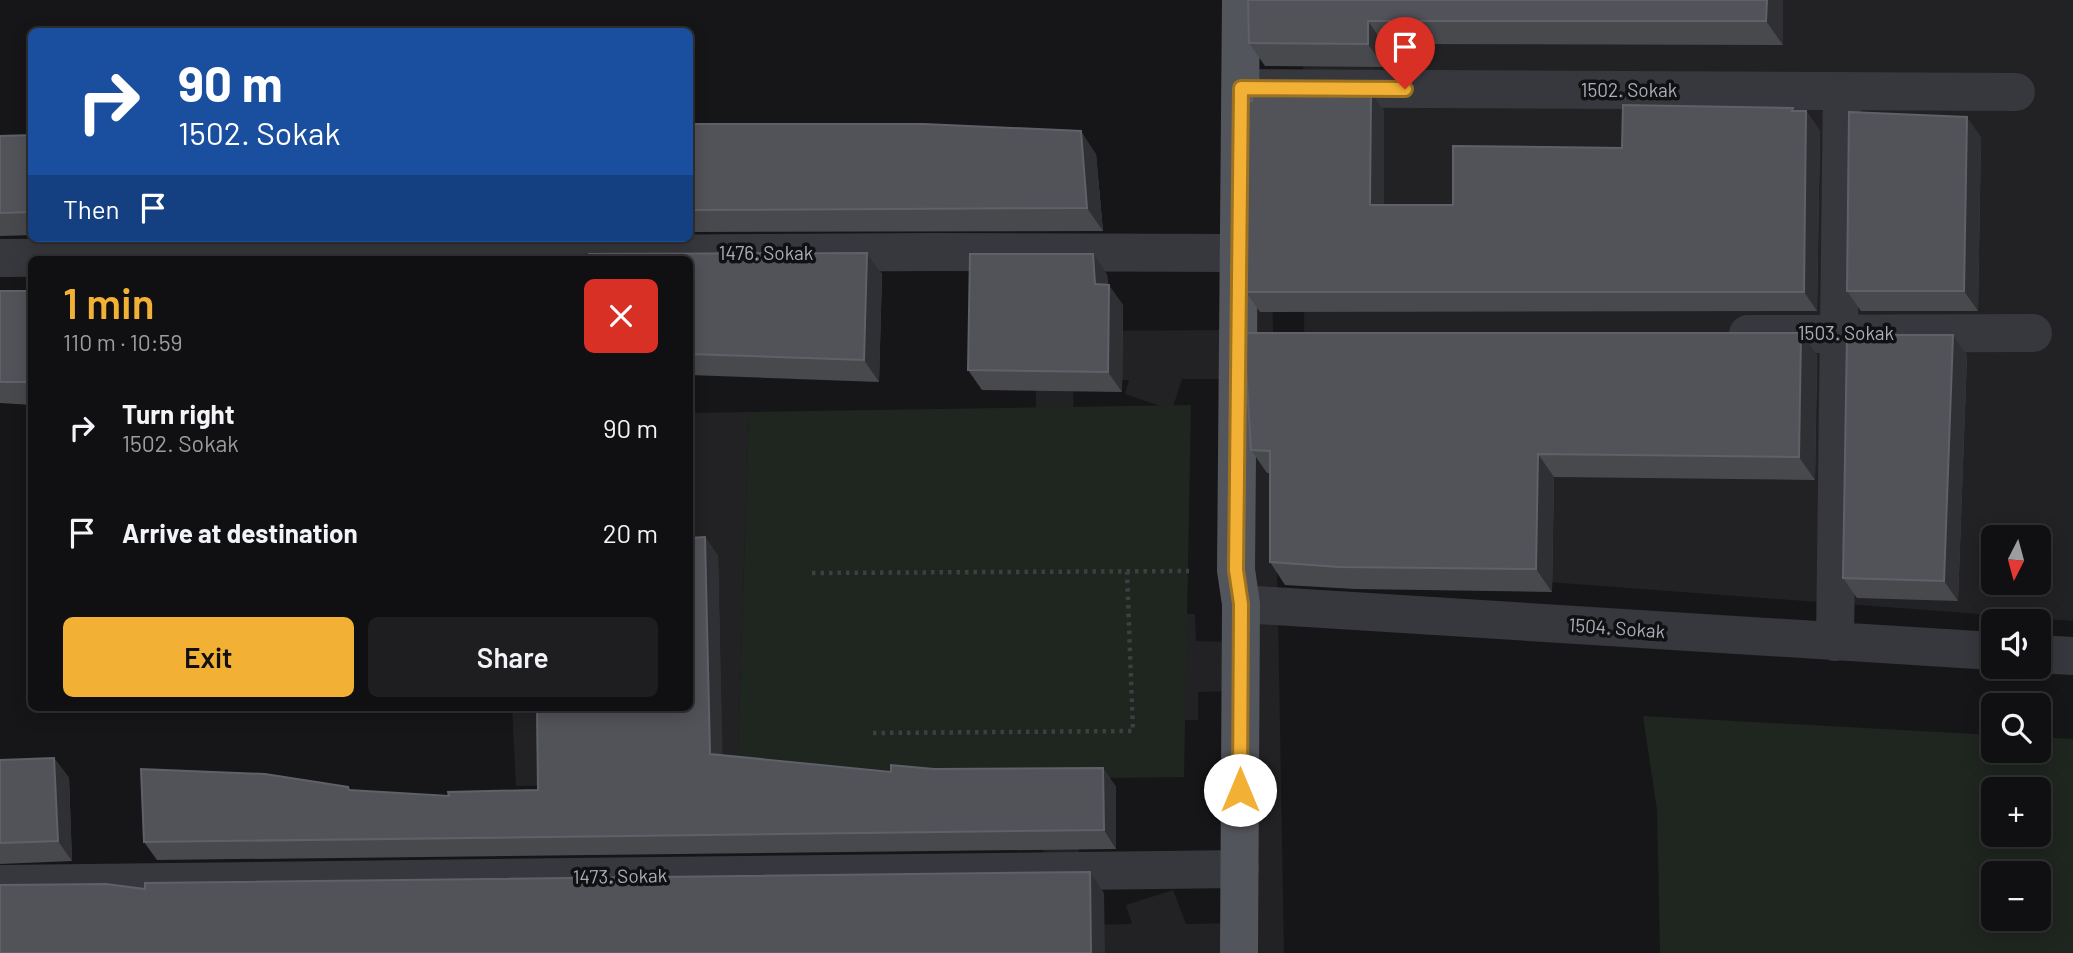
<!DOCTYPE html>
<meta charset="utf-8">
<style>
:root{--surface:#101012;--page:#1e1e20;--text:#f1f3f6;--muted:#9c9d9f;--line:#303032;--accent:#f2b134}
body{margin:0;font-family:Barlow,sans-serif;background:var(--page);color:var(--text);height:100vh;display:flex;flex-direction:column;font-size:26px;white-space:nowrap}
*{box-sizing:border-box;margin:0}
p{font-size:23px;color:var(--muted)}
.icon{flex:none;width:38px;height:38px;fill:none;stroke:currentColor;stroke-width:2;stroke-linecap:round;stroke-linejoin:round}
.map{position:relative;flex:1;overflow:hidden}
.sheet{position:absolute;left:28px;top:256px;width:665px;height:455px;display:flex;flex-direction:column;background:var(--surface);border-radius:10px;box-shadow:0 4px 18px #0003,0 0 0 2px var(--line)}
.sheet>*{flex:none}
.hud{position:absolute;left:28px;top:28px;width:665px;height:214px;border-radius:10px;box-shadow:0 4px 18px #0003,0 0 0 2px var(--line);background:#1a4fa0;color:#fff;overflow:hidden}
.needle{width:46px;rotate:186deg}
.fabs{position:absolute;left:1981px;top:525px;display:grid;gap:14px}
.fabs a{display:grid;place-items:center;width:70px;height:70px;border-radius:10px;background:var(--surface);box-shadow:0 4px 18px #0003,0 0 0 2px var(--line);font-size:35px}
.pin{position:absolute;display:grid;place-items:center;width:60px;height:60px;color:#fff;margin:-72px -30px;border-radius:50% 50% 50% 0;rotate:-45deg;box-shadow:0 0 7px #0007}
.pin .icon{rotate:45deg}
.me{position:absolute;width:77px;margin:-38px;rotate:0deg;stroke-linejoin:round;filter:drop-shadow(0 0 5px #0008)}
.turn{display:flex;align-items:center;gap:24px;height:147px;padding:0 35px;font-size:32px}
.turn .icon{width:91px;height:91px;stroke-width:2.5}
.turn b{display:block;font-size:49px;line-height:60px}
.then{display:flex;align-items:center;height:66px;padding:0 35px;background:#0003;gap:14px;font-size:26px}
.round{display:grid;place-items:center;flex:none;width:74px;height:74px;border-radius:10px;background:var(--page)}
.summary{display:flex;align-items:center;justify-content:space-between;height:119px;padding:0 35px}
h1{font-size:42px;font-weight:600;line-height:52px;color:var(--accent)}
.primary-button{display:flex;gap:14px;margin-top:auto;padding:14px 35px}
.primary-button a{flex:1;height:80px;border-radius:10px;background:var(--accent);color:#111;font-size:28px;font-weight:600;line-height:80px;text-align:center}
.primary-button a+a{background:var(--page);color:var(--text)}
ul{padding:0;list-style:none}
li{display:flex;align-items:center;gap:21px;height:105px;padding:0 35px}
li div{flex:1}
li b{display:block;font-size:26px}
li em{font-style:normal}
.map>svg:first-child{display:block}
.built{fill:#222225;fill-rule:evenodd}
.green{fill:#1e261f;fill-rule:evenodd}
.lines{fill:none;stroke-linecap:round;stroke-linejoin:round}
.path{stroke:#3d3f44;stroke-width:4.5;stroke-dasharray:3.5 5;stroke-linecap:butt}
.minor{stroke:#37383d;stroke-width:38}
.major{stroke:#53555c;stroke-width:38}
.wall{fill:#47494d}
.shaded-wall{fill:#2f3033}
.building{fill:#525359;stroke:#5f6168;stroke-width:2}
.route-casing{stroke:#9d7322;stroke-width:18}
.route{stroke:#f2b134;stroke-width:12}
.labels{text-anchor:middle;stroke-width:7;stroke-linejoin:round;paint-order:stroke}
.street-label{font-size:19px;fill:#a8adb8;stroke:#111113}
</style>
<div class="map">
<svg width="2073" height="953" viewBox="0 0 2073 953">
<rect width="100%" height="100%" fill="#161618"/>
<path class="built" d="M1303,0H2073V621L1305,564ZM1993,537H2039V583H1993Z
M1272,274L1284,953H1045L1034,278L1073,331L1236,330ZM1182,379H1236L1239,642L1196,641L1195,614H1149L1077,644L1073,380H1129L1125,394L1172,410ZM1241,691L1244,923L1186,924L1173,890L1126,905L1132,924L1080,925L1076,694L1143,721L1198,720V692Z
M749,412L737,783L516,786L512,707H690V413Z"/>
<path class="green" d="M1191,405L1184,777L737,783L749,412Z
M1643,716L1993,735V751H2039V737L2073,739V953H1660L1657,810ZM1993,789H2039V835H1993ZM1993,873H2039V919H1993Z"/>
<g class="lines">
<path class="path" d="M812,573L1189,571
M873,733L1133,731L1127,572"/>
<path class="minor" d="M1241,88L2016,92
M0,258L934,252L1239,253
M1748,334L2033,333
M1241,604L1993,651
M1835,642L1842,91
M2039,654L2073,656
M0,884L1240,869"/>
<path class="major" d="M1239,953L1241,604L1236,570L1241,0"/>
</g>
<path class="wall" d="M1248,0H1783V45L1384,44V67L1265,66L1249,43Z
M1371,91L1384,111V205H1453L1622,148L1793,108L1795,111H1806L1820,131L1817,311L1260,312L1246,292Z
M690,124L1096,154L1103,231L690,232Z
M32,135V235L0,236V136Z
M1981,137L1978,311H1861L1847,291Z
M867,253L882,274L879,382L690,375V259Z
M1107,274L1108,285L1123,305L1122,392L982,390L968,370Z
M0,291H32V405L0,403Z
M1801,333L1817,355L1815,480L1554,477L1552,592L1355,589L1285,585L1270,562V473H1267L1251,450Z
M1953,335L1967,355L1958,601L1857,598L1843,578Z
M705,537L718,556L722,756L891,772L934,769L1103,768L1116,787V849L157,860L144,842L351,790L449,796L538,790Z
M54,758L69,778L72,861L0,864V760Z"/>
<path class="shaded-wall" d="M1767,0H1783V45L1766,21Z
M1368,21L1384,44V67L1368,44Z
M1371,91L1384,111V225L1370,205Z
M1793,108L1806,126V111L1820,131L1817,311L1804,292Z
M1967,117L1981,137L1978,311L1964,291Z
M1081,131L1096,154L1103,231L1087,208Z
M867,253L882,274L879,382L864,360Z
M1093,254L1107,274L1109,301V285L1123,305L1122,392L1108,372L1095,284Z
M1801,333L1817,355L1815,480L1799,457Z
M1953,335L1967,355L1958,601L1944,581Z
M1538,454L1554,477L1552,592L1536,569Z
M705,537L718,556L723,773L710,754Z
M54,758L69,778L72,861L58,841Z
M1103,768L1116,787V849L1104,830Z
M1090,872L1104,893L1105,953H1091Z"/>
<path class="building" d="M1248,0H1767L1766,21H1368V44L1249,43Z
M1252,90L1371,91L1370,205H1453V146L1622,148L1623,105L1793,108L1792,111H1806L1804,292H1246L1248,101H1252Z
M1849,112L1967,117L1964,291H1847Z
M690,124H924L1081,131L1087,208L690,210Z
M32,135V212L0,213V136Z
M867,253L864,360L690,354V259H589V254Z
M970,254H1093L1095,284L1109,285L1108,372L968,370Z
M0,291H32V382H0Z
M1244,333H1801L1799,457L1538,454L1536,569L1339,567L1270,562V451L1251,450Z
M1847,335H1953L1944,581L1843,578Z
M705,537L710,754L891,772V765L934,769L1103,768L1104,830L144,842L141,769L265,774L348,787L349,790L449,796L448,792L538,790L537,707H690V538Z
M54,758L58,841L0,843V760Z
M1090,872L1091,953H0V885L106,884L145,889V883Z"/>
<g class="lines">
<g class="route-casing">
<path id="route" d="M1240,790L1241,604L1236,570L1241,88L1405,89"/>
</g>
<use href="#route" class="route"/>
</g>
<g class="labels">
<g class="street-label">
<text x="1629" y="97">1502. Sokak</text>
<text x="766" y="260">1476. Sokak</text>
<text x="1846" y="340">1503. Sokak</text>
<text transform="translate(1617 628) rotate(4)" y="7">1504. Sokak</text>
<text transform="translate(620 876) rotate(-1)" y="7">1473. Sokak</text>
</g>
</g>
</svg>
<div class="fabs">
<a><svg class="needle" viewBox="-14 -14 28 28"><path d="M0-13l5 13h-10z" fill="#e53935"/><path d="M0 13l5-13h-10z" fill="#9c9d9f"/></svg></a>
<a><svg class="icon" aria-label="sound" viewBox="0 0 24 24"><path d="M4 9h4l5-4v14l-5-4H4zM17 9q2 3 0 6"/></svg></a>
<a><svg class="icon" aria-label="search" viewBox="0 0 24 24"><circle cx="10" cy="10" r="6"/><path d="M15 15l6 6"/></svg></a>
<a>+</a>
<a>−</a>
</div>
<div class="pin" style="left:1405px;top:89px;background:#d93025"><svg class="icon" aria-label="arrive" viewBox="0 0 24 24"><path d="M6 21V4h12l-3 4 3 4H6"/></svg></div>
<svg class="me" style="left:1240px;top:790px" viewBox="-20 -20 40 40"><circle r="19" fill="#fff"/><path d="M0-13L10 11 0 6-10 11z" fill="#f2b134"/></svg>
<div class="hud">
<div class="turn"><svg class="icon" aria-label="right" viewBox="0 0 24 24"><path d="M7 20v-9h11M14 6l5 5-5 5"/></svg><div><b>90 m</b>1502. Sokak</div></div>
<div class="then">Then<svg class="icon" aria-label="arrive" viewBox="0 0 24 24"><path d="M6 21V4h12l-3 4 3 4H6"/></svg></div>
</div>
<section class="sheet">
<div class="summary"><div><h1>1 min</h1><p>110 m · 10:59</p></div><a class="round" style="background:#d93025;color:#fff"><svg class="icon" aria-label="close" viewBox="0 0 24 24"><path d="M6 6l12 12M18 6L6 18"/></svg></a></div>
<ul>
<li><svg class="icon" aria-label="right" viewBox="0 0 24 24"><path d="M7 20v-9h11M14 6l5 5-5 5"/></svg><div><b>Turn right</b><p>1502. Sokak</p></div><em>90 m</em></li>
<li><svg class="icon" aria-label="arrive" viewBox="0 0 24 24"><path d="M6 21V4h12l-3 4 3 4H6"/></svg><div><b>Arrive at destination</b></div><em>20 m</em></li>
</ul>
<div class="primary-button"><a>Exit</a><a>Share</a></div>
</section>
</div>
